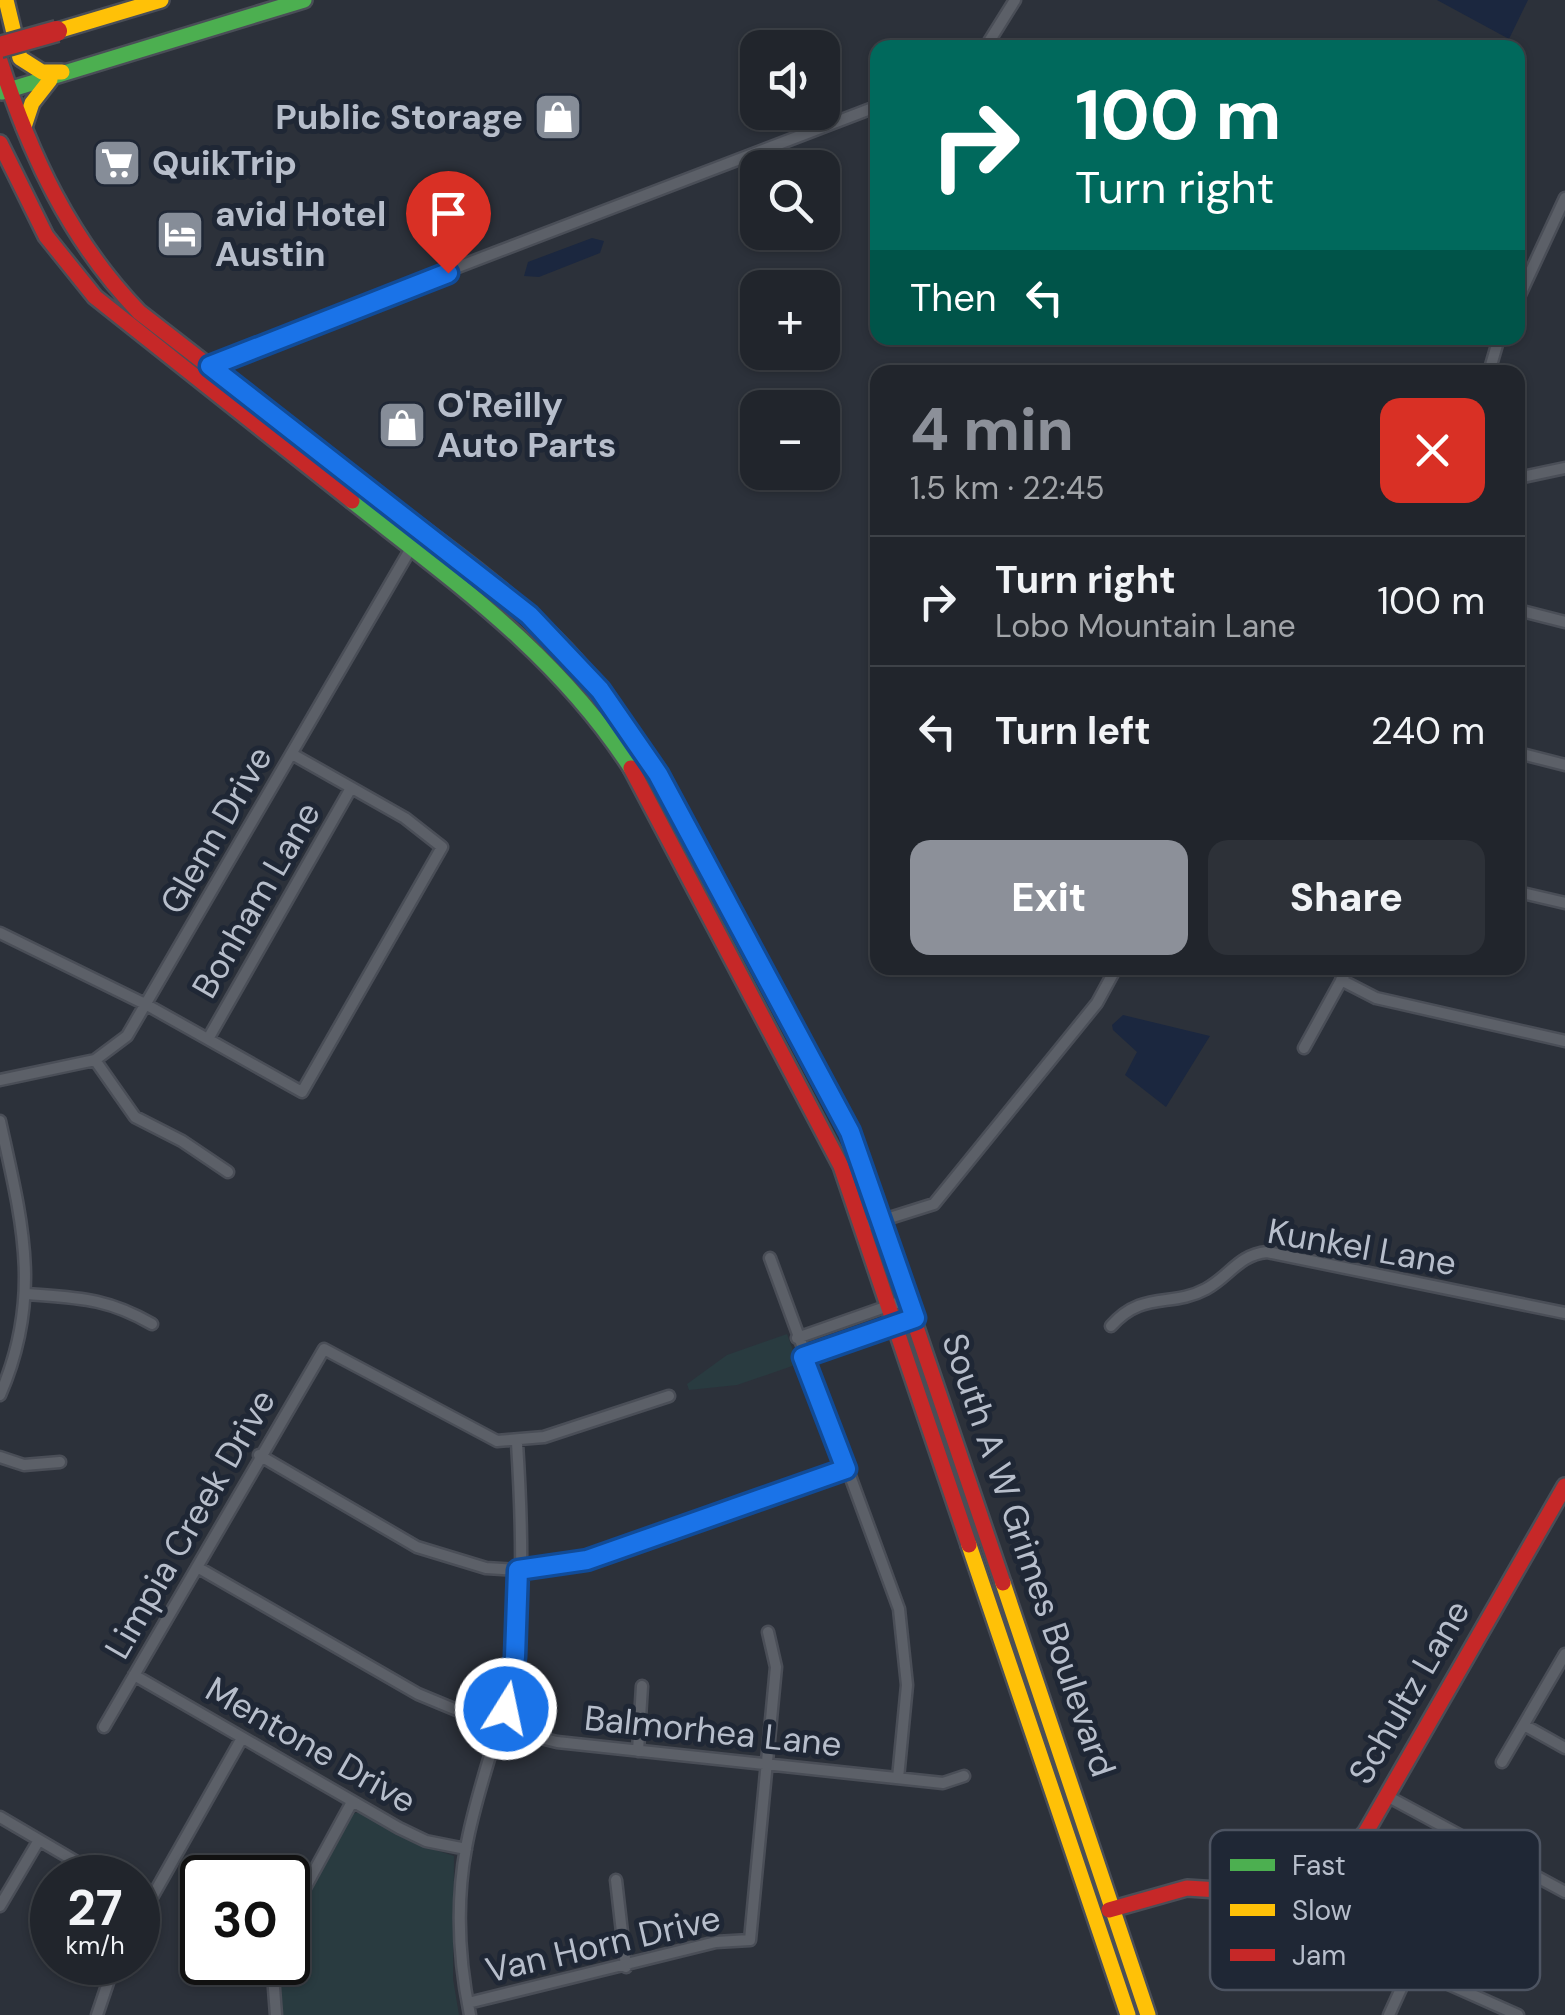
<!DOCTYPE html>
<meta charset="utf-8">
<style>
:root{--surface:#21252c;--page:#2d3138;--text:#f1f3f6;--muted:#a2a5a9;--line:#3e4248;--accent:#8c9099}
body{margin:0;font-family:"DM Sans",sans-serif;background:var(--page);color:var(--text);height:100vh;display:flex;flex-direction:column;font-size:38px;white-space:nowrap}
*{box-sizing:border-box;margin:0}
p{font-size:32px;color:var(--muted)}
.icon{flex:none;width:55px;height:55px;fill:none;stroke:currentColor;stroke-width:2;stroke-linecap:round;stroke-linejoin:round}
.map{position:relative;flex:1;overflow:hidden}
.panel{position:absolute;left:870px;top:365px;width:655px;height:610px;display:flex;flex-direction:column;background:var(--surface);border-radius:20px;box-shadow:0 2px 8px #0004,0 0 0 2px var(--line)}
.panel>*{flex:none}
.hud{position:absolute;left:870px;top:40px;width:655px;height:305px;border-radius:20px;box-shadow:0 2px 8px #0004,0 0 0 2px var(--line);background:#00695c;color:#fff;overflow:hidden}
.tools{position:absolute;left:740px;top:30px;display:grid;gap:20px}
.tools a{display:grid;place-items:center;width:100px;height:100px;border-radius:20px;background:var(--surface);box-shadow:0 2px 8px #0004,0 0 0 2px var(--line);font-size:50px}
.speed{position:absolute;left:30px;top:1855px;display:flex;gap:20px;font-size:50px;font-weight:700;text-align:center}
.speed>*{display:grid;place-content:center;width:130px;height:130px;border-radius:50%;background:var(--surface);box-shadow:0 2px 8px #0004,0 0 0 2px var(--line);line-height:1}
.speed small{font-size:25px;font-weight:400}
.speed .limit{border:5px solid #111;border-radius:15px;background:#fff;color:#111}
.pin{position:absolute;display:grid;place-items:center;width:85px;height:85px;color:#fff;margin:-102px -42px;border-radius:50% 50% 50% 0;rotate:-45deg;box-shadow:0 0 10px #0007}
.pin .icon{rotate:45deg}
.me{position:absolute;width:110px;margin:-55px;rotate:10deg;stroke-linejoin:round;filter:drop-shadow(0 0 8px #0008)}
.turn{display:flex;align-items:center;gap:35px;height:210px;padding:0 40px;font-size:45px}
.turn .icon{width:130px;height:130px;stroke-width:2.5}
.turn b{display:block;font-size:70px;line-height:85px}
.then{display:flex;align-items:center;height:95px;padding:0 40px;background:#0003;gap:20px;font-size:38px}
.round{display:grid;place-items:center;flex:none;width:105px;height:105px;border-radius:20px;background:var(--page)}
.overview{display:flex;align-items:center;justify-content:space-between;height:170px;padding:0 40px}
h1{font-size:60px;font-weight:800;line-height:75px;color:var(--accent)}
.cta{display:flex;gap:20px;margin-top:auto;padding:20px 40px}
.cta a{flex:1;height:115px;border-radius:20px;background:var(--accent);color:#fff;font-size:40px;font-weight:800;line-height:115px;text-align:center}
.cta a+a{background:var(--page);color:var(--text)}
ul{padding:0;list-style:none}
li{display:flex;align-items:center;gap:30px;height:130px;padding:0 40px;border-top:2px solid var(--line)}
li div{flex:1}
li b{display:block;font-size:38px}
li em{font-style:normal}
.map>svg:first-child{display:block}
.green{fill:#293b40}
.water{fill:#1b273f}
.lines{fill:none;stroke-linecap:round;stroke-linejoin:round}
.street-casing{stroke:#4a4e57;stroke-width:15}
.fast-casing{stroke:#4a4e57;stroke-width:20}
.slow-casing{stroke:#4a4e57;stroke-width:20}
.jam-casing{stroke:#4a4e57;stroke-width:20}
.street{stroke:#5c6068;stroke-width:10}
.fast{stroke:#4caf50;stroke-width:15}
.slow{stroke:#ffc107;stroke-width:15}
.jam{stroke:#c62828;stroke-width:15}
.jam-bridge-casing{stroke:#494e55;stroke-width:25;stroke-linecap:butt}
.jam-bridge{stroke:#c62828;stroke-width:20}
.route-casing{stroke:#114b97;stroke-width:25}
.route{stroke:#1a73e8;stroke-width:18}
.labels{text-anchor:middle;stroke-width:10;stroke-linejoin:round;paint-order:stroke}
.poi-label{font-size:35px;font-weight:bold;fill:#b7becb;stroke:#1f2735;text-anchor:start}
.street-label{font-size:35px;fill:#b7becb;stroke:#1f2735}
.key{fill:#1f2735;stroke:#4d5462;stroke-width:2.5}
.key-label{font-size:28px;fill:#b7becb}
</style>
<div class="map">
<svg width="1565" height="2015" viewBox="0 0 1565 2015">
<rect width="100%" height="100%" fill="#2c313a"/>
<path class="green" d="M787,1334L798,1364L737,1385L689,1390L687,1384L727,1355Z
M360,1812L417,1844L454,1856L453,1979L459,2015H283L279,1963L288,1962V1928L352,1814Z"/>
<path class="water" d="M1437,0H1528L1509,39Z
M592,238L604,241L600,253L539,277L524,276L528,262Z
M1123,1015L1210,1036L1166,1107L1125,1075L1137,1052L1113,1030L1112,1025Z"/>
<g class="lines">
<g class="street-casing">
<path id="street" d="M985,48L1015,0
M1518,299L1565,198
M1489,372L1499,338
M201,381L210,366L244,349L878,106
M1518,478L1565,468
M1518,610L1565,622
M1518,753L1565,765
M1518,892L1565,903
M0,933L147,1005L302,1092L442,847L405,818L292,754
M1341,980L1376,998L1565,1041
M208,1039L351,788
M1304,1048L1348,968
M95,1060L135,1117L182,1141L228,1172
M0,1080L95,1060L127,1036L421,531
M0,1121C22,1221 43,1296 0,1395
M861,1227L934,1204L1097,1003L1116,968
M770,1258L899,1609L907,1685L898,1778
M28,1294C79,1298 107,1298 152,1324
M1111,1326C1143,1290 1171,1308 1206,1289C1230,1276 1238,1255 1267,1252L1565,1313
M797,1338L908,1299
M803,1357L915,1319
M259,1455L417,1547L486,1568L518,1570L587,1560L845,1469
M0,1457L24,1465L60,1462
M197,1567L418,1694L500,1728L557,1742L943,1783L964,1776
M134,1675L399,1828L426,1841L466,1849
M1524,1725L1565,1748
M104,1727L324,1349L497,1441L544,1437L669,1396
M638,1751L642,1686
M1502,1762L1565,1654
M1387,1796L1565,1892
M0,1817L104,1878
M616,1880L626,1967
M0,1906L39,1840
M288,1919L352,1802
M138,1922L242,1738
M272,1962L276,2015
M1410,1967L1518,2015
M468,2003L716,1942L750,1940L776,1667L768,1632
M97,2015L115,1962
M470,2015C459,1961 456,1902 466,1848C477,1785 503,1726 514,1664C525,1603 521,1506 517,1443
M1389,2015L1430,1925"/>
</g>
<g class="fast-casing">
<path id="fast" d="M2,92L304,0
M322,454C401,516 497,577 566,650C630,718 672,801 715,881
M352,501C456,583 558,655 631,768"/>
</g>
<g class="slow-casing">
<path id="slow" d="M6,0L20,58L42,72H62
M57,31L161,0
M24,127L32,103L50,80
M969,1545L1128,2015
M1003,1583L1148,2015"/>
</g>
<g class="jam-casing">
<path id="jam" d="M0,61C30,155 70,240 139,312L322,454
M0,143L46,236L95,297L352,501
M631,768L841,1166L969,1545
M715,881L850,1133L1003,1583
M1109,1910L1187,1888L1250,1892L1296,1886L1340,1862L1366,1832L1565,1486"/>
</g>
<use href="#street" class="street"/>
<use href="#fast" class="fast"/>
<use href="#slow" class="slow"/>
<use href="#jam" class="jam"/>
<g class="jam-bridge-casing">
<path id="jam-bridge" d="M0,47L57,31"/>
</g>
<use href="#jam-bridge" class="jam-bridge"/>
</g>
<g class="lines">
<g class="route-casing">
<path id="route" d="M448,273L210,366L529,615L600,690L658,774L850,1132L915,1318L803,1357L846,1469L587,1560L518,1570L515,1657L506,1709"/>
</g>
<use href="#route" class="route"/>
</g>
<defs>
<g id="shop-square" transform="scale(2.5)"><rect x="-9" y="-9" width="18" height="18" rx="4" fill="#868d98" stroke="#1f2735"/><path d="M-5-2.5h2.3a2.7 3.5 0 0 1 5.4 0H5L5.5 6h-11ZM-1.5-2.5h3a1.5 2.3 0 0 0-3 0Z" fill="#fff"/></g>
<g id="supermarket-square" transform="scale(2.5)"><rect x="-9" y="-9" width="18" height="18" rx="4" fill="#868d98" stroke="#1f2735"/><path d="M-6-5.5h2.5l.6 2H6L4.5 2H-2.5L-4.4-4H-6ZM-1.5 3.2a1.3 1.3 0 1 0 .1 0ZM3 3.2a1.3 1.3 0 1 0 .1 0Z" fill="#fff"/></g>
<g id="hotel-square" transform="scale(2.5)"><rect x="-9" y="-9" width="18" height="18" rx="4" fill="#868d98" stroke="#1f2735"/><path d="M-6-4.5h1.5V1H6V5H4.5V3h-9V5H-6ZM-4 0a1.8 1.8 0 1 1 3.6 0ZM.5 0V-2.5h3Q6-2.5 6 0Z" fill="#fff"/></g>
</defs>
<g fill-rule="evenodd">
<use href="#shop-square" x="558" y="117"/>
<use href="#supermarket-square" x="117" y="163"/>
<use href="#hotel-square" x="180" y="234"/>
<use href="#shop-square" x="402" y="425"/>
</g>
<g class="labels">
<g class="poi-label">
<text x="523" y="129" text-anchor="end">Public Storage</text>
<text x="152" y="175">QuikTrip</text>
<text x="215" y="226">avid Hotel<tspan x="215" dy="40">Austin</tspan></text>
<text x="437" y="417">O'Reilly<tspan x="437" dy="40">Auto Parts</tspan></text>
</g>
<g class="street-label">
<text transform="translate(216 830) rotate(-60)" y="12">Glenn Drive</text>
<text transform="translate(256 900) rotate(-60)" y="12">Bonham Lane</text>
<text transform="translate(1362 1247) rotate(10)" y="12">Kunkel Lane</text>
<text transform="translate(190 1524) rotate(-60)" y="12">Limpia Creek Drive</text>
<text transform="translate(1029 1555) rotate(71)" y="12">South A W Grimes Boulevard</text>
<text transform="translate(1409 1692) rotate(-60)" y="12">Schultz Lane</text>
<text transform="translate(713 1731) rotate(6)" y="12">Balmorhea Lane</text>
<text transform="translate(311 1745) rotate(30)" y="12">Mentone Drive</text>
<text transform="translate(603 1944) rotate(-13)" y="12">Van Horn Drive</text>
</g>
</g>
<rect x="1210" y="1830" width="330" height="160" rx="15" class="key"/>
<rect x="1230" y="1859" width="45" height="12" fill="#4caf50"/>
<rect x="1230" y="1904" width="45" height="12" fill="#ffc107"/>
<rect x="1230" y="1949" width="45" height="12" fill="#c62828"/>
<g class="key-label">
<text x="1292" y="1875">Fast</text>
<text x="1292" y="1920">Slow</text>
<text x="1292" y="1965">Jam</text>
</g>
</svg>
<div class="tools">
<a><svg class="icon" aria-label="sound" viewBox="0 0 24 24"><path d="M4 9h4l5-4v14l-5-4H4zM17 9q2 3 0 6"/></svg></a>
<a><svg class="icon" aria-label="search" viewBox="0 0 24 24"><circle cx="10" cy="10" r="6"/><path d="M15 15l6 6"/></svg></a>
<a>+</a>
<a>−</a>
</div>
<div class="speed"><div>27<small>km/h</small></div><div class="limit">30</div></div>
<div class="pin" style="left:448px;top:273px;background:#d93025"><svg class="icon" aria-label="arrive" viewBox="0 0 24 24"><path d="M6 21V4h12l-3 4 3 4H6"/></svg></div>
<svg class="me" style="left:506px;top:1709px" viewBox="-20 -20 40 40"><circle r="17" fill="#1a73e8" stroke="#fff" stroke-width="3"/><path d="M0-11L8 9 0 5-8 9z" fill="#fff"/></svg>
<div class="hud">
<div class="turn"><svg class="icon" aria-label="right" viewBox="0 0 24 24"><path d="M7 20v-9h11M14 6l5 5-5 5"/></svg><div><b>100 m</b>Turn right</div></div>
<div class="then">Then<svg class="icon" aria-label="left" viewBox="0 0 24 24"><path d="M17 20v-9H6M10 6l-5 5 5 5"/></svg></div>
</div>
<section class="panel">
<div class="overview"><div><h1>4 min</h1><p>1.5 km · 22:45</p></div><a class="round" style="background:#d93025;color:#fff"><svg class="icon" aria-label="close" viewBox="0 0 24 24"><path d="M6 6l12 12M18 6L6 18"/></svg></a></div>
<ul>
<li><svg class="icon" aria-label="right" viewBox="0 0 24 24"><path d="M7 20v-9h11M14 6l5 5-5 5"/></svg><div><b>Turn right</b><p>Lobo Mountain Lane</p></div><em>100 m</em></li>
<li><svg class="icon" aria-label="left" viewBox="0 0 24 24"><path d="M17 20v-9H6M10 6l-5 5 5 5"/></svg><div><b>Turn left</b></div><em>240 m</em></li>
</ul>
<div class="cta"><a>Exit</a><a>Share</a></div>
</section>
</div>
